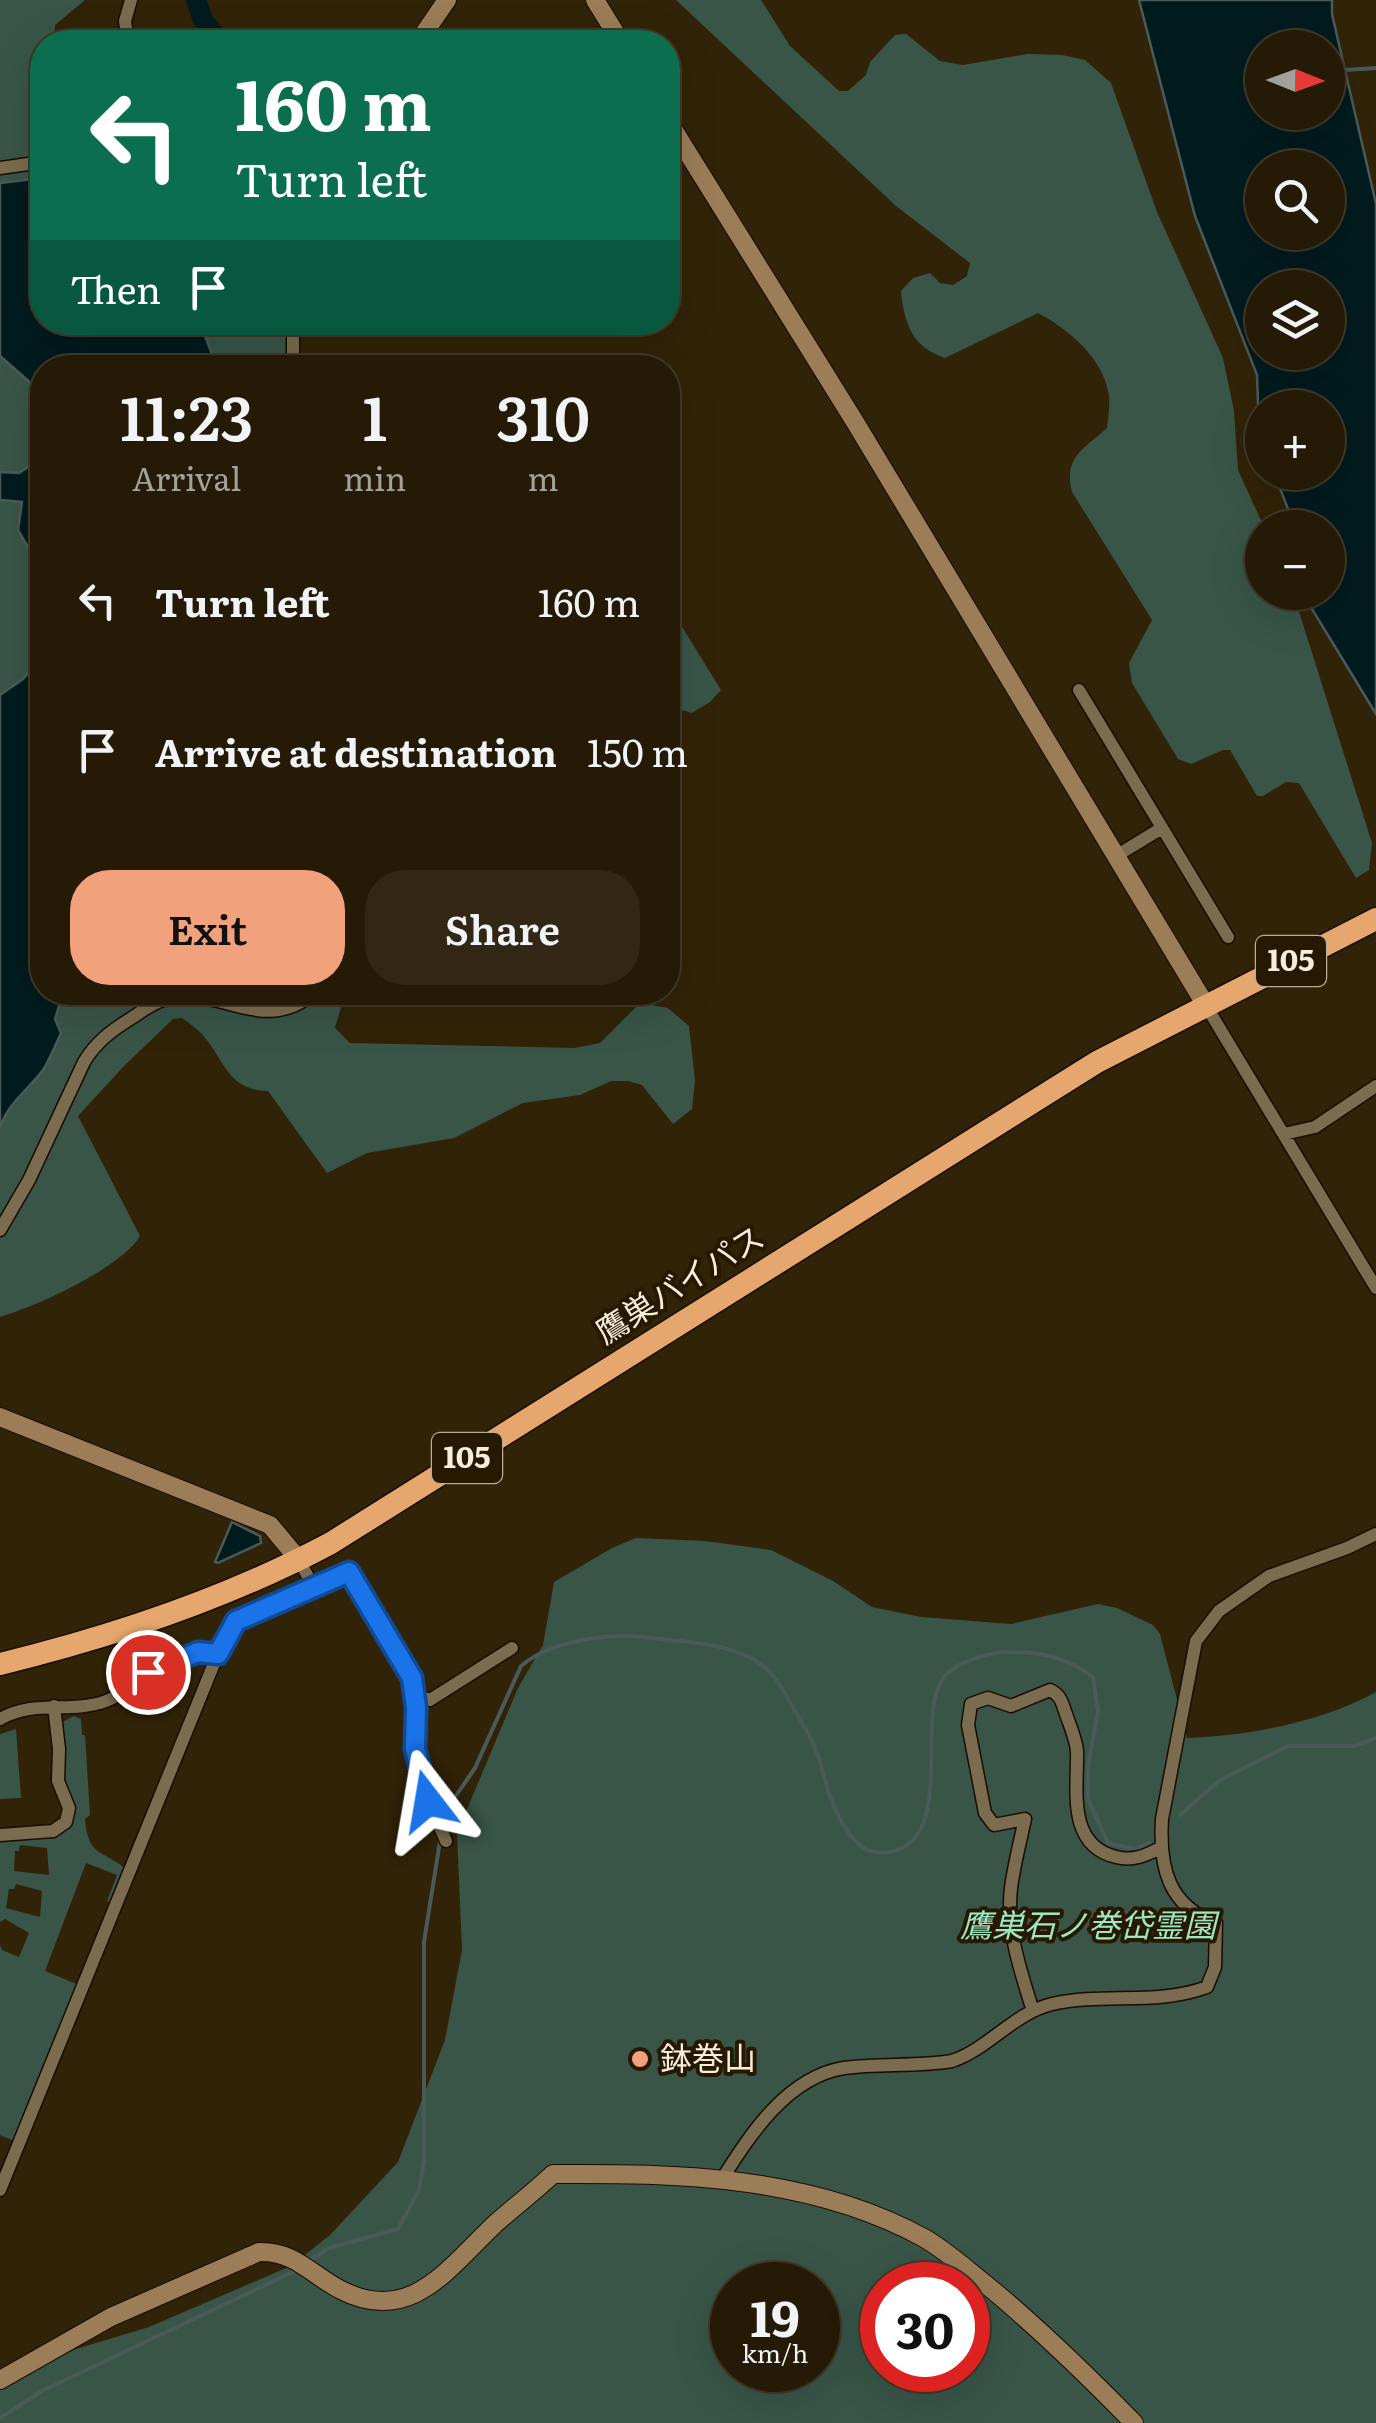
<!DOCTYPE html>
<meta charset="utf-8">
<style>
:root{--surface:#251a06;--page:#312714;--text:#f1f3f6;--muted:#a3a19b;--line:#423828;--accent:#f1a17c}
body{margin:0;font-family:Literata,"Noto Sans JP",serif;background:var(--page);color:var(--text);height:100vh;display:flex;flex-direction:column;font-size:38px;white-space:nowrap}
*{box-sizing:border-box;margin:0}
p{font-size:32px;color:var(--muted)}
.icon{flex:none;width:55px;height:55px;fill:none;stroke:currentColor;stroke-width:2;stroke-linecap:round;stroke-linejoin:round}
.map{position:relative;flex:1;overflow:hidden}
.sheet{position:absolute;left:30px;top:355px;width:650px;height:650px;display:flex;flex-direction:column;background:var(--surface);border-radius:40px;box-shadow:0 10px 40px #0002,0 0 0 2px var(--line)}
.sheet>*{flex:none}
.guide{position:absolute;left:30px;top:30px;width:650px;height:305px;border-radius:40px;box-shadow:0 10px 40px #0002,0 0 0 2px var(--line);background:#0b6e4f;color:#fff;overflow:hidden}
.needle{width:65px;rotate:91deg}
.buttons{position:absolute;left:1245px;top:30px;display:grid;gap:20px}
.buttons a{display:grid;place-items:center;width:100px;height:100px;border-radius:50%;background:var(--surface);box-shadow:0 10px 40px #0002,0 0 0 2px var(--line);font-size:50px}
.speed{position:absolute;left:710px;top:2262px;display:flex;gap:20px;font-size:50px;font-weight:700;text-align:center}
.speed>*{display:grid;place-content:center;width:130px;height:130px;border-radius:50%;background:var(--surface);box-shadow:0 10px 40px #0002,0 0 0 2px var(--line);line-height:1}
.speed small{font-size:25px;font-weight:400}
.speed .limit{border:15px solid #d22;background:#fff;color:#111}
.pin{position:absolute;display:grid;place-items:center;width:85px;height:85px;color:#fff;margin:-42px;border:5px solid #fff;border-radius:50%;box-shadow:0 2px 10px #0007}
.me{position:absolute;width:110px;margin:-55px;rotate:346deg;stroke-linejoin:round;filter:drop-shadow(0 0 8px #0008)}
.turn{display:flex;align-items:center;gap:35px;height:210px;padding:0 40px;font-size:45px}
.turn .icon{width:130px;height:130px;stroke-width:2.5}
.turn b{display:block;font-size:70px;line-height:85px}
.then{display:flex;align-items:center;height:95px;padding:0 40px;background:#0003;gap:20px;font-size:38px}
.eta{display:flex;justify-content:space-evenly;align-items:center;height:170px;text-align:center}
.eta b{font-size:60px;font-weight:600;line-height:70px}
.action{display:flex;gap:20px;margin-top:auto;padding:20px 40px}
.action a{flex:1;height:115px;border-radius:40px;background:var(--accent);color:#111;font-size:40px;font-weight:600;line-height:115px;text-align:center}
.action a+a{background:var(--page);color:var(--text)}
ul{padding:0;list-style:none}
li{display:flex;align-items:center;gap:30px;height:150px;padding:0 40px}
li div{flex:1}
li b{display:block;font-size:38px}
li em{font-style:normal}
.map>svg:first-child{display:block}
.green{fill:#385548;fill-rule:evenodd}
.water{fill:#001b1e;stroke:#4a5a58;stroke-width:2.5;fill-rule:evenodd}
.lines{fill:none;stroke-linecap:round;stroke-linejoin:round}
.stream{stroke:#4a5a58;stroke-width:4}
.river{stroke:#001b1e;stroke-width:20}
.street-casing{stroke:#190c00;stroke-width:15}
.secondary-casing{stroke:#190c00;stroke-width:20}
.highway-casing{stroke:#190c00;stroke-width:25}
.street{stroke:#7b6b4f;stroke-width:12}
.secondary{stroke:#9b7d58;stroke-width:18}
.highway{stroke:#e5a76d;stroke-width:22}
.route-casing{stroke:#114b97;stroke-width:25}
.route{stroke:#1a73e8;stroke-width:18}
.poi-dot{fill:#f1a17c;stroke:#271901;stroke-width:4}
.labels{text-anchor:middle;stroke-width:8;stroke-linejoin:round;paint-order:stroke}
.shield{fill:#271901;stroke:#b8ad9c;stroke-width:2.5}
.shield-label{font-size:30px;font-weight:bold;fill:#f6edde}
.street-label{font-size:32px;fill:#f6edde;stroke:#271901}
.park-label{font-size:32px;font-style:italic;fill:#9ce6c3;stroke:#271901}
.poi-label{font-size:32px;fill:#f6edde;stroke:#271901;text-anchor:start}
</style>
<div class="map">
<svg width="1376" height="2423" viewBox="0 0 1376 2423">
<rect width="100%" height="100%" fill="#312308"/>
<path class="green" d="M0,0H85L55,25L54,42H42V106L40,113L42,117V322L293,323V367L42,368V992L345,993L335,1028L350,1043L575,1048L600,1043L640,1003L668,1008L689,1026L695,1081L692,1109L673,1124L642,1085L628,1081H611L580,1095L523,1103L454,1138L367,1153L327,1173L268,1091C227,1090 225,1060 202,1034C196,1028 189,1023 182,1018L173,1019L124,1066L78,1116L140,1236C121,1268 37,1306 0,1317Z
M676,0H761L790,46L839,91H848L866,75L870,62L895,35L906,34L940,61L963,65L1027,54L1062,55L1085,60L1111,83L1157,212L1223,358L1234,411L1238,470L1264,527L1262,592L1292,593L1296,602L1372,843L1369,870L1356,878L1299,783L1286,782L1263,796H1257L1230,750H1223L1191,764L1178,759L1132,683L1129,663L1152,620L1072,492C1063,457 1084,449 1107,428C1108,418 1110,406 1109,396C1104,358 1068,329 1038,313L945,358C912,347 904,323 901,291L913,278L930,273L940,283L953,285L967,276L970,263L896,206Z
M668,604L721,690L710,702L692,713L668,706Z
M636,1538L705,1541L771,1550L833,1581L872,1607L921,1617L1011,1624L1098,1604L1117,1608L1153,1625L1160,1634L1187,1738C1249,1736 1321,1722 1376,1692V2423H0V2372L149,2327L291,2266L330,2235L398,2162L445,2040L462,1950L457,1833L518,1688L543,1645L554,1582L612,1548ZM732,2285H818V2370H732ZM882,2285H968V2370H882Z
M74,1716L81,1719L82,1735H85L90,1815L85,1819C88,1856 101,1849 126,1869L113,1904L107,1901L117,1875L86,1863L45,1971L79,1985L17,2142L0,2135V1945L2,1950L19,1957L29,1933L5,1919L0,1922V1841L68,1826C83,1799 64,1795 63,1771C62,1754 65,1739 62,1722ZM20,1845L47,1848L49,1875L14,1871L15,1851H19ZM16,1884L42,1891L40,1917L6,1908L9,1889H14Z
M16,1729L21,1798L0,1799V1734Z"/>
<path class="water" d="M1139,0H1332V14L1376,204V714L1312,609L1311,593L1328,592V528L1295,527L1274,473L1328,472V408H1262V444L1259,434L1257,375L1195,216ZM1262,48H1328V112H1262ZM1262,168H1328V232H1262ZM1262,288H1328V352H1262Z
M42,178V322L200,323L217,367L42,368V393L0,356V183Z
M42,458V644L36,634L34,604L39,566L18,530L22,502L0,500V472L19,473Z
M42,656V992L63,993L55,1019L61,1033C55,1046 50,1059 43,1070C28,1090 6,1105 0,1128V695L23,679Z
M232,1522L260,1536L261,1543L218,1563L215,1562Z"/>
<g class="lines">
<path class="stream" d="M1345,70L1376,68
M1180,1815L1220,1780L1288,1746H1354L1376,1738
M444,1827L451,1803L475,1768L521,1666C550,1641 607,1633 643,1637C685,1642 742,1642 771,1673C781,1684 788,1699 795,1711C806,1729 816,1746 821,1766C828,1793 839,1828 861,1846C870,1853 879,1853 890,1852C958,1840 913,1712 945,1676C957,1662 991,1651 1008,1652C1041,1652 1066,1657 1093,1677L1098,1711L1088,1766V1800L1108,1843L1134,1849L1149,1843
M310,2260L329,2248L398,2229L419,2190L424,2162V1942L440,1841
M0,2418L42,2391L299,2269"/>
<path class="river" d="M196,0L203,20L221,42"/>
<g class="street-casing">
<path id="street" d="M128,42L125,21L131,0
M0,168L42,162
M293,322V368
M1079,690L1228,937
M1116,856L1162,828
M1205,1004L1376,1288
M1284,1134L1315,1127L1376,1086
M0,1230L29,1180L84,1062C96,1042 111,1031 130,1019C141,1012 152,1003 164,1000C220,983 263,1038 315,992
M299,1560L314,1588
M415,1695L430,1700L512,1648
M0,1719C34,1699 71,1714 106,1701C145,1686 169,1642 218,1654
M0,1835L53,1831L66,1822L69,1808L58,1781L59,1749L54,1706
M1033,2011C1021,1973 1006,1929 1011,1888C1014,1865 1020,1842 1025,1819L994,1825L985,1813L968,1725L971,1704L988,1698L1011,1706L1050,1690C1061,1695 1062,1703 1066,1714C1070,1726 1076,1739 1077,1751C1078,1788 1066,1845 1116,1857C1133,1861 1145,1856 1160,1848
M722,2179C750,2135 787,2077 844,2068C880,2063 916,2067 952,2061C990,2048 1012,2014 1052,2004C1104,1992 1156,2006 1207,1987L1215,1967L1216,1923C1168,1906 1159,1867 1162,1819L1196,1641L1219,1611L1269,1576L1347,1548L1376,1534
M0,2190L226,1634L236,1621L349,1572L412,1678L417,1707L415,1749L428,1801L446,1841"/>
</g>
<g class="secondary-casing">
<path id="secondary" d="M595,0L621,42
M418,42L447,0
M668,121L855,422L1205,1004
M0,1417L270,1525L299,1560
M0,2380L111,2317L259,2252C295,2251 310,2274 341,2290C411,2326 449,2267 495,2224C514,2207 535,2191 553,2174C678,2173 811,2176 924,2238C945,2250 965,2268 984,2283C1038,2327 1086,2374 1134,2423"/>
</g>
<g class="highway-casing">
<path id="highway" d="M0,1664C115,1636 226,1599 331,1543L1097,1062L1376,919"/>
</g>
<use href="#street" class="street"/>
<use href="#secondary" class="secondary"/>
<use href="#highway" class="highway"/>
</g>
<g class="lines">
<g class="route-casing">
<path id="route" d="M148,1672L198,1652L218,1654L236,1621L349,1572L412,1678L416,1707L415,1749L428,1801"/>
</g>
<use href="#route" class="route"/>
</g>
<circle class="poi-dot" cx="640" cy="2059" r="10"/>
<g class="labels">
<g class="shield">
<rect x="1256" y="936" width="70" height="50" rx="8"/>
<rect x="432" y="1433" width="70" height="50" rx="8"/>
</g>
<g class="shield-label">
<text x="1291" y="971">105</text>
<text x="467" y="1468">105</text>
</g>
<g class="street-label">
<text transform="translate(680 1285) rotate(-32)" y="11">鷹巣バイパス</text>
</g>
<g class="park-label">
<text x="1088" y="1937">鷹巣石ノ巻岱霊園</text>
</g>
<g class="poi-label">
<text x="660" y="2070">鉢巻山</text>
</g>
</g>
</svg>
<div class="buttons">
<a><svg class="needle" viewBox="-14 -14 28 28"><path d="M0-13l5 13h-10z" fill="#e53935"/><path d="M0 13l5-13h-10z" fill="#a3a19b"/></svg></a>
<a><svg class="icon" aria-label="search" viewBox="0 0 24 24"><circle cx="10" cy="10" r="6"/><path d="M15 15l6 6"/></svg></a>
<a><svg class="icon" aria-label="layers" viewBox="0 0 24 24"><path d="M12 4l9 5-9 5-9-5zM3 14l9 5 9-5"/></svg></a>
<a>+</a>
<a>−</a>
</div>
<div class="speed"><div>19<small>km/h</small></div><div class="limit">30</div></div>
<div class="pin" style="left:148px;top:1672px;background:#d93025"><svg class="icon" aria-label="arrive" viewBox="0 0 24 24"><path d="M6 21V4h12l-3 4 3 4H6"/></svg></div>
<svg class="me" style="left:428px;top:1801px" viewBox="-20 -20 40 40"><path d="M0-17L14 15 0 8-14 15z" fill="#1a73e8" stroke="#fff" stroke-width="4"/></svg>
<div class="guide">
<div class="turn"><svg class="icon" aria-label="left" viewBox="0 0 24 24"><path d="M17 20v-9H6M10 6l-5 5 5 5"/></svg><div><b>160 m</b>Turn left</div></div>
<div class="then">Then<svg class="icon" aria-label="arrive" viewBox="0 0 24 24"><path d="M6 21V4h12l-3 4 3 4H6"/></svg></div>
</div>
<section class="sheet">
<div class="eta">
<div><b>11:23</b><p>Arrival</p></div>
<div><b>1</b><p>min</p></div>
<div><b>310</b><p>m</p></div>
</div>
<ul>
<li><svg class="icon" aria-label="left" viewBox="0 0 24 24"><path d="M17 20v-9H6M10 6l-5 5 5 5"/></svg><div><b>Turn left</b></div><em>160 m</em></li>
<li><svg class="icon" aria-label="arrive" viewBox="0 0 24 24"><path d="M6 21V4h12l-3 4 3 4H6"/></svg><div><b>Arrive at destination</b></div><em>150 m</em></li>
</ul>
<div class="action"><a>Exit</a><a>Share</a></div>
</section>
</div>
